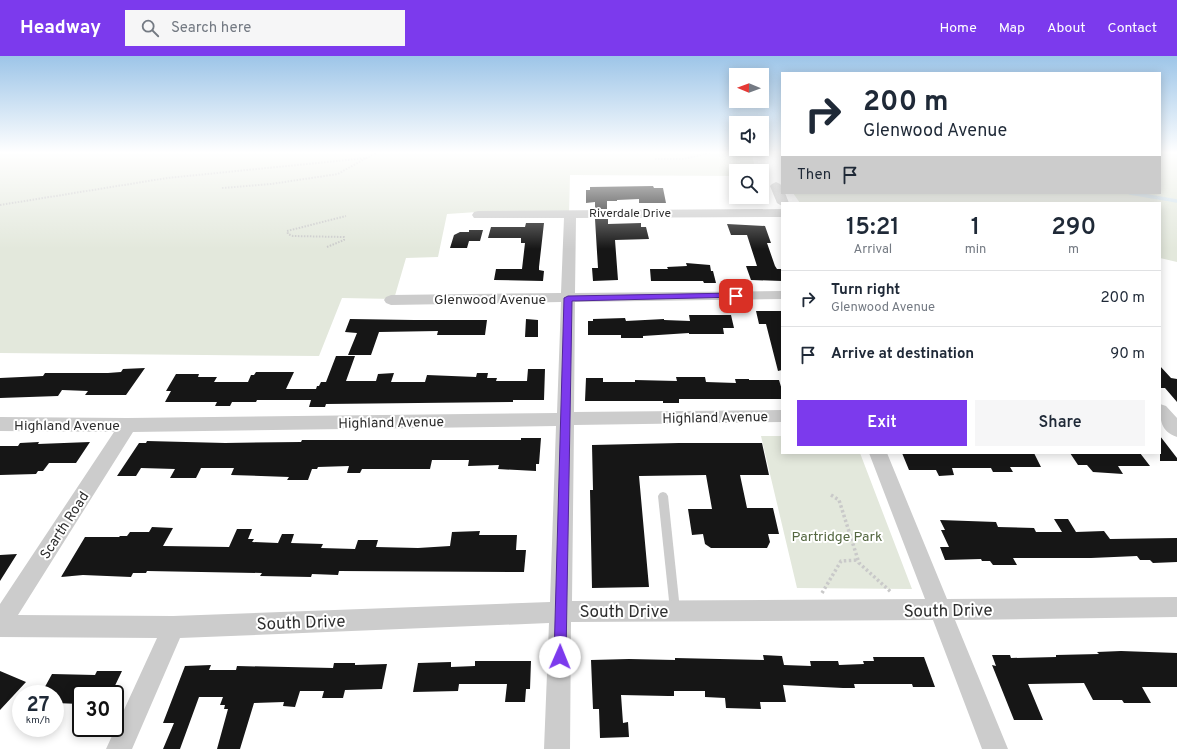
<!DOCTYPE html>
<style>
:root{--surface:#fff;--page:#f6f6f7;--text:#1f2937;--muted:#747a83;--line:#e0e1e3;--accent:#7c3aed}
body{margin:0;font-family:Overpass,sans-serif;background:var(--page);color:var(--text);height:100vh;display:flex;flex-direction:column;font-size:15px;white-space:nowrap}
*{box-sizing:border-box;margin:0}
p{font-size:13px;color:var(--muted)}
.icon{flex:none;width:22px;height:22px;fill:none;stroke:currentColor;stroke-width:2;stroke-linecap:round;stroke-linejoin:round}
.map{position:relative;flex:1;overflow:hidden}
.sheet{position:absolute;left:781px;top:146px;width:380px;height:252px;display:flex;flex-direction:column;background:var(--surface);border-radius:0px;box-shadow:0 2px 10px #0003}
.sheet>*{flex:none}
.banner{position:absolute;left:781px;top:16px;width:380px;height:122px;border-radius:0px;box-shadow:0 2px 10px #0003;background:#fff;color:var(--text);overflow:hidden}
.needle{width:26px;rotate:271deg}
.buttons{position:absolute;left:729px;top:12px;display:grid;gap:8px}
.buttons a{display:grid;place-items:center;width:40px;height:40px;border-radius:0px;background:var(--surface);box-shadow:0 2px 10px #0003;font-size:20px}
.speed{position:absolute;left:12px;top:629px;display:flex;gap:8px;font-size:20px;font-weight:700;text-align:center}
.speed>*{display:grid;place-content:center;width:52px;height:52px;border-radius:50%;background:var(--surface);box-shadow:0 2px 10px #0003;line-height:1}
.speed small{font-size:10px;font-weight:400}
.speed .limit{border:2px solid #111;border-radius:6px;background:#fff;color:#111}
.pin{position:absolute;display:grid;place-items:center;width:34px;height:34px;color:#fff;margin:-17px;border-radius:8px;box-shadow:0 2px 6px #0006}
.me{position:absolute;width:44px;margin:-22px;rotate:1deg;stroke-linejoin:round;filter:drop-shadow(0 0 3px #0008)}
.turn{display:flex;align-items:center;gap:14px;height:84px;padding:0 16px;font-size:18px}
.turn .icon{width:52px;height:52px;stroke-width:2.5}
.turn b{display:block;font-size:28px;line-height:34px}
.then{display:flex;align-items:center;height:38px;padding:0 16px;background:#0003;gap:8px;font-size:15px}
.eta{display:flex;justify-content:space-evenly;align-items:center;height:68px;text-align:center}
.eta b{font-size:24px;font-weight:600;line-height:28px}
.action{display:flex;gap:8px;margin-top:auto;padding:8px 16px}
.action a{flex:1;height:46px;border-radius:0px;background:var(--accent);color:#fff;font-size:16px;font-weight:600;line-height:46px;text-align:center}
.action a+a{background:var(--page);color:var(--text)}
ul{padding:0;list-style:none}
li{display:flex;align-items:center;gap:12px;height:56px;padding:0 16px;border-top:1px solid var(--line)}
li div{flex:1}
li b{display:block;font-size:15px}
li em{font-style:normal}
header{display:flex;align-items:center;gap:24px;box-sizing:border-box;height:56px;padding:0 20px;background:var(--accent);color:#fff}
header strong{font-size:19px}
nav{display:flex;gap:22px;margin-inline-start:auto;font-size:14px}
.search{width:280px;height:36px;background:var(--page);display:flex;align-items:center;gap:10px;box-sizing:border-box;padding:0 14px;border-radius:0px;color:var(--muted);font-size:15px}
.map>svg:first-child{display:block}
.green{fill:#e3e8dc}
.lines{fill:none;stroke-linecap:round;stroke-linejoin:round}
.stream{stroke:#cddfe9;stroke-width:3.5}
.building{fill:#161616}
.path-far1{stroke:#c9c9c9;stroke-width:2;stroke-dasharray:1.5 1.5;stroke-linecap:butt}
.path{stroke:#c9c9c9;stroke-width:3.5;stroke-dasharray:2.5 2.5;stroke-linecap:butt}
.service{fill:#ccc;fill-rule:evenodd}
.minor{fill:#ccc;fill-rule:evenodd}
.route{fill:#7c3aed;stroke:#51269a}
.labels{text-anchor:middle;stroke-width:4;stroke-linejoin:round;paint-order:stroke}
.far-street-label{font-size:12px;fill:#2f2f2f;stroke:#fff}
.street-label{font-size:14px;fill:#2f2f2f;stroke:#fff}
.park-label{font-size:14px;fill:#546741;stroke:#fff}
.near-street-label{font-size:17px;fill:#2f2f2f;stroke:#fff}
</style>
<header>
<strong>Headway</strong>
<div class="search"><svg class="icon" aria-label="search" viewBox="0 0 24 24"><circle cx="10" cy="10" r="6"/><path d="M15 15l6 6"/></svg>Search here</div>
<nav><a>Home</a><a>Map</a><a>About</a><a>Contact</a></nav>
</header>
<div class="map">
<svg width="1177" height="693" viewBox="0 0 1177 693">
<rect width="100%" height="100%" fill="#fff"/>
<path class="green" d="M0,96H751L756,115H736V120L570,119L569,158L477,156L447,158L438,201L406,202L394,243L342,242L319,300L0,297Z
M1160,96H1177V206L1160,202V147H800L793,137H1160Z
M761,380H782V397H860L912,533L797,532Z"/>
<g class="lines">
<path class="stream" d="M1130,137L1177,145"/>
</g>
<path class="building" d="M653,130L654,132H663L666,147H639V143L617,144V145H607V153H595V146L586,147V134H590V131Z
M595,163H608V168L641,167V171H646L649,183L615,184L618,224L593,225L592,212H598Z
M526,167H544L539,211V214L544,215L543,225L494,224L496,213H522L525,187H521V182H488L491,171H525Z
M727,168L765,170L771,187H767L775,210L777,213H782V225L751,224L746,210H757L747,179H731Z
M469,174H483L480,185H469L467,192H450L454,179L460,176H469Z
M686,207L710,209L711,215H713L716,227H704L703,225H651L650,213H668L667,211L687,210Z
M756,255H782V314L778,315L766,268H759Z
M689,259H731L734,272H723L724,278H689V277L643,280V282H621V279H588V265H593V263L625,262L626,265L664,263V264L690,265Z
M350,263L414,264H487L485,279H437L438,275L379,276L371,299H348L357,277L345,276Z
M526,263L538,264V281H525Z
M336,300H355L346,325H376L378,318L394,317L391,326H425L427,319L476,321L477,317H488L487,322H497L496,325H527L528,313H545L544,344H513V346L326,348L325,351H309L311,344H257L256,346H232L230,350H215L217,346H165L171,335H166L176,318H199L198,321H217L214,326H248L251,319H254L256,316H294L286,333H316L317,330H319L321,326H326Z
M1160,310L1171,322L1177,323V346L1165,332H1160Z
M145,312L126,339H85L88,335L62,334L58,340L0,342V322L43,320L45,317H108L121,316L123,313Z
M676,321H705L706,326L736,327L735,323H749V324H779L782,334V343H679V347H663V345H585L586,322H603V326H635V324L677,325Z
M1160,380L1177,402V405H1160Z
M521,382H541L539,408H536V415L498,413L499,409L468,410L469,404H432L430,413H362L360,417H347L349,410L318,411L317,413H312L308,424H287L289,421L231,419L234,412H201L196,422H170L175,413L141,412L136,420H117L139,387H146L147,385L225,387L301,386L302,384H521Z
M39,386L38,388L90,386L76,407H49L43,415H38L36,418L0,419V390H18L20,387Z
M679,387H762L769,419H740L747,452H773L779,478H768L770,486L767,492H711L705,488L703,478L692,479L688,453H712L706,419L639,420L649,531L592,532L590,434H593L592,389Z
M902,397H1034L1041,411H1010L1013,416H993L991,412H952L954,419L939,420L936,414H909Z
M1070,397H1140L1150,410H1118L1123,418L1093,416L1087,409H1078Z
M1054,463H1068L1076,476L1104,475L1110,483L1177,482V506L1153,507L1150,504H1140L1137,500L1091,502H1013L1017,509H993L990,505H982L981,503L945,504L940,491H949L941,474H945L940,464L996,466L998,471L1034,472L1036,476H1062Z
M152,471L173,472L163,490L229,491L237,473H252L248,483H254L252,486L278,487L282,478H294L291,487L323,488L321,492L355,493L358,484H378L376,491L418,492L450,490L452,476L480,475L479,479H517L516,494H526L524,516L339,515L338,519L312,518L311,521L260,520L262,517L147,515L146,517H133L131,521L83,519L61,521L85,481H119L120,480H127L130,476H149Z
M17,498L0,525V499Z
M1121,595L1177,597V631H1142L1151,647H1124L1122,644H1093L1084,627L1028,628L1043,664H1014L992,609L996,610L992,599H1010L1011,602L1056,601V599L1099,598L1097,596Z
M763,599L782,600L784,609L811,610L810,605H838L839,609L864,608L863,605H874L873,601H924L935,631H913L912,628H854L855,632H843L783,629L786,646H760L761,653L726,652L725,642L705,641V635H674V640H668L621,639L623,667L628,666L629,681L600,682L599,653H593L591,604L629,603L675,604V602L764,604Z
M475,605H531L530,633H526L525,646H505L507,628H459L458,635L413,636L418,607L451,606V611L475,610Z
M334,607H355V609L387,608L382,633L345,634L343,642H322L324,635H300L295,651L283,650L284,646L254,647L240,693H217L228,653H224L225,649H220L223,641H199L180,693H163L174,667H163L185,610L211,609L209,614H236L237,610L333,612Z
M0,615L26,626L0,654Z
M97,615H122L111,638H81V648L55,647V638H41L52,618L95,619Z"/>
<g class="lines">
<path class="path-far1" d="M655,103H684L713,96
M222,132L271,128L338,118L366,102
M0,149L167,122L367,102L377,96
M327,191L344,184V181L293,180L288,178L287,175L346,160"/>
<path class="path" d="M831,439L839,444L859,507L891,536
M822,537L841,505L858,504"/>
<path class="service" d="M663,436L666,437L668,440L680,554L679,557L675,559L671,557L670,554L658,440L660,437Z"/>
<path class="minor" d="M776,126L780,128L782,130V137H785L789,147H782V150L777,147L770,130L772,128Z
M782,153V161L576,162L575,237L782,235V243L575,246L574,356L782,354V366L574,369L572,545L925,543L869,397H887L947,543L1177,541V561L955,564L1008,693H982L933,564L571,566L570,693H544L549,567L180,582L132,693H106L157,582L0,581V548L114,376L0,375V361L128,362L557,357L561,246L391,249L386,247L384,244L386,241L391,239L561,237L564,162H474L472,159L474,156L478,155ZM556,370L550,546L173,560L18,559L133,376Z
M1160,348L1166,350L1177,362V381C1160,375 1160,363 1160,348Z"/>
</g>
<linearGradient id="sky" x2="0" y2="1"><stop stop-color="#9dc5e8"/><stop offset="0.5" stop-color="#fff"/><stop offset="1" stop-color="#fff" stop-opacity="0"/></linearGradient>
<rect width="1177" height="193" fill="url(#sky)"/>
<path class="route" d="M736,237L739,238V241L572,245L566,601L564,606L560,608L556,606L554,601L564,242L568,240Z"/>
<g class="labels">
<g class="far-street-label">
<text x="630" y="161">Riverdale Drive</text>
</g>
<g class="street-label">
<text x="490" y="248">Glenwood Avenue</text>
<text transform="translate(715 361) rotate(-1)" y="5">Highland Avenue</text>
<text transform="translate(391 366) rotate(-1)" y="5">Highland Avenue</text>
<text x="67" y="374">Highland Avenue</text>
<text transform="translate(64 469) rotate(-57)" y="5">Scarth Road</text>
</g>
<g class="park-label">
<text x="837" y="485">Partridge Park</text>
</g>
<g class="near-street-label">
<text transform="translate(948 554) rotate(-1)" y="6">South Drive</text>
<text x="624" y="561">South Drive</text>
<text transform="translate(301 566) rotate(-2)" y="6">South Drive</text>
</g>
</g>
</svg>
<div class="buttons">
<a><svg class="needle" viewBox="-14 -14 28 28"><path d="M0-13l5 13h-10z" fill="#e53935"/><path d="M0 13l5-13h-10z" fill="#747a83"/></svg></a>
<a><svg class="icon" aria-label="sound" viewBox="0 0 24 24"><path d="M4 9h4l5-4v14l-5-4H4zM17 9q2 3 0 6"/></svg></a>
<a><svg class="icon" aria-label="search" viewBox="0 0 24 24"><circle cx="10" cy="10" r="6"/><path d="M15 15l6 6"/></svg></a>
</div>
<div class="speed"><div>27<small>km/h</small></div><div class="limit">30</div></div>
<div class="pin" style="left:736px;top:240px;background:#d93025"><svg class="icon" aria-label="arrive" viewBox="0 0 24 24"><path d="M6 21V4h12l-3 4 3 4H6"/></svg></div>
<svg class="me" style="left:560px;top:601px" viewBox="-20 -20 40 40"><circle r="19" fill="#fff"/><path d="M0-13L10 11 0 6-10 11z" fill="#7c3aed"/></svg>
<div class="banner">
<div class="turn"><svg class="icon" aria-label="right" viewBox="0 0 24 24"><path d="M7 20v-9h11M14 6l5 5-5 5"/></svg><div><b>200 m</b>Glenwood Avenue</div></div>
<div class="then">Then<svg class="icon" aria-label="arrive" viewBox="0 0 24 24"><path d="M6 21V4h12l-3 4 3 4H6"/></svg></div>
</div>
<section class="sheet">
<div class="eta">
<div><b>15:21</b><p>Arrival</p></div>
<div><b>1</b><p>min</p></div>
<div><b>290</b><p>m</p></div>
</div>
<ul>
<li><svg class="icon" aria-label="right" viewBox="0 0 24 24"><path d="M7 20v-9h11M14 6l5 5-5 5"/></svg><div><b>Turn right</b><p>Glenwood Avenue</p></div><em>200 m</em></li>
<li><svg class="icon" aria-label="arrive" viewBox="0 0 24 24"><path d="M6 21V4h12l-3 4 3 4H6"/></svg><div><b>Arrive at destination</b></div><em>90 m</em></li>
</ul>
<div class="action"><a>Exit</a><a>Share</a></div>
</section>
</div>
